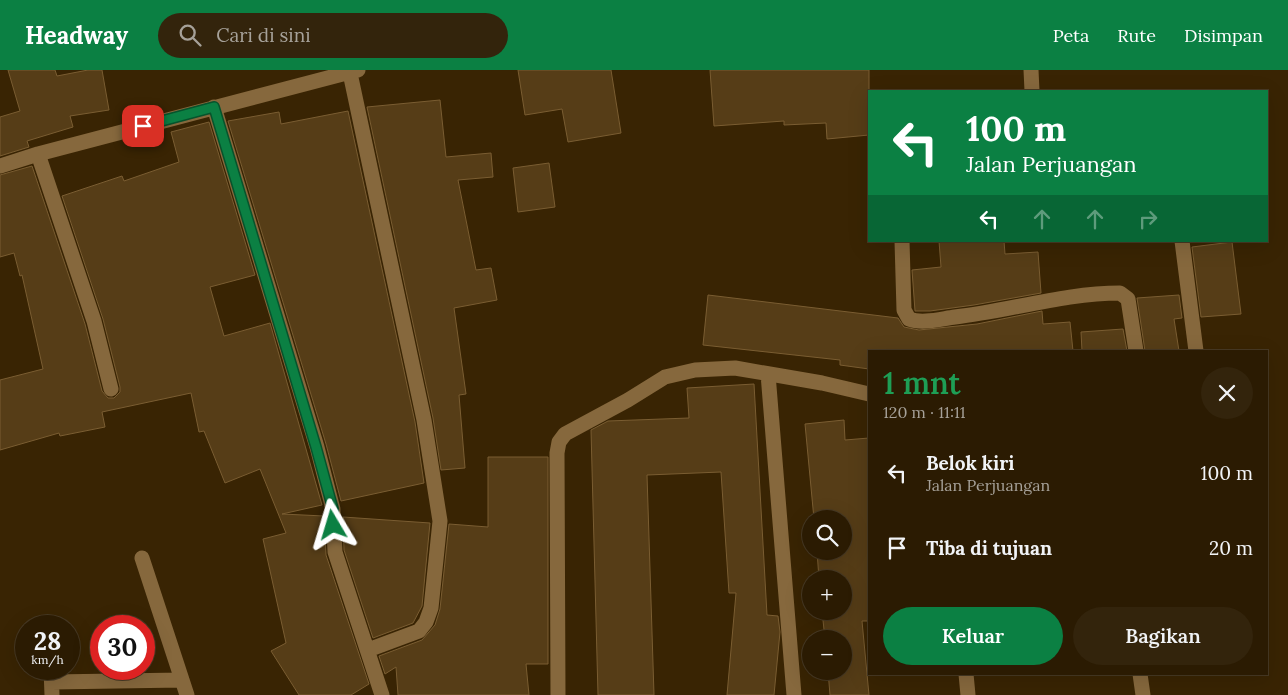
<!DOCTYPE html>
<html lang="id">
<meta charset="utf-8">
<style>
:root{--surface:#2b1b02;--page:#33240c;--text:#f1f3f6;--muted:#a6a199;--line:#473924;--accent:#0b8043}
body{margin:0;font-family:Lora,serif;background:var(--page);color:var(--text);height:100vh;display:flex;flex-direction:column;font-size:19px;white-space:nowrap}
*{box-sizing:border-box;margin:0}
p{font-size:16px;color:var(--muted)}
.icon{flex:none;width:28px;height:28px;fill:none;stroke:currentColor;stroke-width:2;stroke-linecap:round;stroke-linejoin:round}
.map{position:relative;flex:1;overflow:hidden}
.drawer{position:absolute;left:868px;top:280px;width:400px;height:325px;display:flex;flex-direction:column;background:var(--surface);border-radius:0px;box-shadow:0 5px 20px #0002,0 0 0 1px var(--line)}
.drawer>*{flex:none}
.top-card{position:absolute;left:868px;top:20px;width:400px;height:152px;border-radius:0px;box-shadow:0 5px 20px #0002,0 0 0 1px var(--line);background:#0b8043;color:#fff;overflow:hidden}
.fabs{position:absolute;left:802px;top:440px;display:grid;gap:10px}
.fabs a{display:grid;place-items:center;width:50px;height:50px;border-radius:50%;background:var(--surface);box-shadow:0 5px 20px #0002,0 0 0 1px var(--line);font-size:25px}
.speed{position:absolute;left:15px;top:545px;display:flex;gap:10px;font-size:25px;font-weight:700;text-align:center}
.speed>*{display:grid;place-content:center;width:65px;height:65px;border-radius:50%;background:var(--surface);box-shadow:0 5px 20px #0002,0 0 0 1px var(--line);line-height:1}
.speed small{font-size:12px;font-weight:400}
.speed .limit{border:8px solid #d22;background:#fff;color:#111}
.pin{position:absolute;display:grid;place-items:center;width:42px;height:42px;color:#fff;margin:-21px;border-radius:10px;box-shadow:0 2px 8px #0006}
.me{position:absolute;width:55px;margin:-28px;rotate:353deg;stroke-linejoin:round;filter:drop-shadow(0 0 4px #0008)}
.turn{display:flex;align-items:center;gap:18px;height:105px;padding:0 15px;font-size:22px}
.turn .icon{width:65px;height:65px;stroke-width:2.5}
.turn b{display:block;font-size:35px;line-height:42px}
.lanes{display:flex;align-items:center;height:48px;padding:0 15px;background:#0003;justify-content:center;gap:25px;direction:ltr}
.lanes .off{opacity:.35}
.round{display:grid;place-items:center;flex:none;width:52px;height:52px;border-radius:26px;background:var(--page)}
.summary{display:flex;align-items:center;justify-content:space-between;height:85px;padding:0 15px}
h1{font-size:30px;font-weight:600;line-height:38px;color:#1e9e55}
.action{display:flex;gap:10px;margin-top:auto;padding:10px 15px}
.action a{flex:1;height:58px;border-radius:30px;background:var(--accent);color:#fff;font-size:20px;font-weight:600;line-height:58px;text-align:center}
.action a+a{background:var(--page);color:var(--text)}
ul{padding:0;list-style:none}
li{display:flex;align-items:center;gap:15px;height:75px;padding:0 15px}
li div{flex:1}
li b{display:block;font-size:19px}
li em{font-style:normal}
header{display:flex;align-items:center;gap:30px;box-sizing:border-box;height:70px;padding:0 25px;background:var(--accent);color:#fff}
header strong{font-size:24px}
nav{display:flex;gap:28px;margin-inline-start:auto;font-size:18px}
.search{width:350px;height:45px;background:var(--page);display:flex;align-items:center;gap:12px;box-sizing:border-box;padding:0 18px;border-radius:28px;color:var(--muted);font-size:19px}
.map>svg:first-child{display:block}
.building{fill:#563d17;stroke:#7a5d32}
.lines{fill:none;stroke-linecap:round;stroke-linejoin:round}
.lane{stroke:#86683d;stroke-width:15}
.street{stroke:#86683d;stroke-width:15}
.route-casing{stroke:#07532c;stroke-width:12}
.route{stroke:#0b8043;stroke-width:9}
</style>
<header>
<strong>Headway</strong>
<div class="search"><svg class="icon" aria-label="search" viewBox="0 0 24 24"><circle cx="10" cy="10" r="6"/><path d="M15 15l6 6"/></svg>Cari di sini</div>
<nav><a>Peta</a><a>Rute</a><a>Disimpan</a></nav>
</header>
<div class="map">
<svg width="1288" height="625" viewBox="0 0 1288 625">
<rect width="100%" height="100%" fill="#392403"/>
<path class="building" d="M8,0H55L57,6L88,0H102L109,40L70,46L73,57L27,71L29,77L0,86V47L20,41Z
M518,0H611L621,63L568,72L562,39L525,45Z
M710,0H869V65L827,69L826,53L784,55V51L714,56Z
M440,30L446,87L491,83L493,107L458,110L476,200L491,198L497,230L454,238L466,324L459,325L465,398L441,400L433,348L367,37Z
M348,41L415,352L424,413L341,431L326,374L228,51L279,42L281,54Z
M209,52L255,205L210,217L224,266L270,253L322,435L282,444L324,446L326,485L369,614L351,625H299L271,581L286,573L263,469L286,463L260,399L225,413L204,361L199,362L191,323L102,342L105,357L60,366L59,363L0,380V310L43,299L22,205L20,206L14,183L0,187V105L32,96L85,254L102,321L108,328H114L120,322V317L103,249L62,126L122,106L124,111L179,92L171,62Z
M549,93L555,137L518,142L513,98Z
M939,171H1004L1005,184L1038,182L1041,223L974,235L930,241H915L912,200L941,197Z
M1232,172L1241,244L1201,247L1192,177Z
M708,225L898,248L904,257L919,260L977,254L1042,241L1043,254L1070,252L1073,281H869V299L840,295V290L703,275Z
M1179,225L1182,248L1174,249L1179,281H1145L1137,228Z
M1123,259L1127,281H1082L1081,262Z
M754,314L767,545L778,546L780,562L774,625H727L736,523H729L721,402L647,405L654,625H598L591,360L608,351L689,348L687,318Z
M844,350L845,370L869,368V551H862L869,625H830L828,601H844V569H825L822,541H844V509H819L817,481H844V449H814L805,354Z
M488,387H548V594H526L529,625H398L396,597L385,604L379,586L422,570L435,555L440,539L449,454L488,457Z
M343,447L430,453L422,536L413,553L373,568L344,480Z"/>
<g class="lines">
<path class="lane" d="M142,488L187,625
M51,599L52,625
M52,612L182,610"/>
<path class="street" d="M1031,0L1032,21
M350,3L424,350L440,451L431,538L426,552L419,561L368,580
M214,37L317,377L333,439L335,482L382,625
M38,84L94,251L111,319
M0,96L38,84L358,0
M902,171L904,240L909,249C922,254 940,249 955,247C1009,241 1065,223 1120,223L1128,229L1136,281
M1182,171L1196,281
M768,304L794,625
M966,604L968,625
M1140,604L1143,625
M558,625L557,383L559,372L565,364L628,330L665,307L695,300L735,298L822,313L869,324"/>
</g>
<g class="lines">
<g class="route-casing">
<path id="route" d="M143,56L214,37L316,377L333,439V455"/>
</g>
<use href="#route" class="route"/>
</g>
</svg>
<div class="fabs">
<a><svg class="icon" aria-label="search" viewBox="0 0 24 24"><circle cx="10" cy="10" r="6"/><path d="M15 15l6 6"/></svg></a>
<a>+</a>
<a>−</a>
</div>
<div class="speed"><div>28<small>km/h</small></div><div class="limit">30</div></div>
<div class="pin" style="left:143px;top:56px;background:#d93025"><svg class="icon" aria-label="arrive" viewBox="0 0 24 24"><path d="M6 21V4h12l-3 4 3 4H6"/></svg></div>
<svg class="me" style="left:333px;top:455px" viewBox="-20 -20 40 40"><path d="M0-17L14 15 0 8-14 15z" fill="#0b8043" stroke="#fff" stroke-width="4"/></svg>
<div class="top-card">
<div class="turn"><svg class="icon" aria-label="left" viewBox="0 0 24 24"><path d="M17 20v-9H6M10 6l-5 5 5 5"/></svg><div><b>100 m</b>Jalan Perjuangan</div></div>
<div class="lanes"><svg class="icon" aria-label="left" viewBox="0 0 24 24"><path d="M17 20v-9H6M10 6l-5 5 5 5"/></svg><svg class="icon off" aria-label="ahead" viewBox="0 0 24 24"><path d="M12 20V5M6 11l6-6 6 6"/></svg><svg class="icon off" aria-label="ahead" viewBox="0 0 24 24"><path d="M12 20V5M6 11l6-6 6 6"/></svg><svg class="icon off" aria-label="right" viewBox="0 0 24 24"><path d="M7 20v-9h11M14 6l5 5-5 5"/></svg></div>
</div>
<section class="drawer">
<div class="summary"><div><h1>1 mnt</h1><p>120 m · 11:11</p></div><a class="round"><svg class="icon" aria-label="close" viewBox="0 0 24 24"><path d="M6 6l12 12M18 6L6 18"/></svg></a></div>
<ul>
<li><svg class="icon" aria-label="left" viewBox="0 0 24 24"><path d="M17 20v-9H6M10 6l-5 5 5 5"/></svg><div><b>Belok kiri</b><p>Jalan Perjuangan</p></div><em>100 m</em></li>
<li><svg class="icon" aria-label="arrive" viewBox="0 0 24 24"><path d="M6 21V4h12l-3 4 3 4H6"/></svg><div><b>Tiba di tujuan</b></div><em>20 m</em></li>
</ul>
<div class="action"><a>Keluar</a><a>Bagikan</a></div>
</section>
</div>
